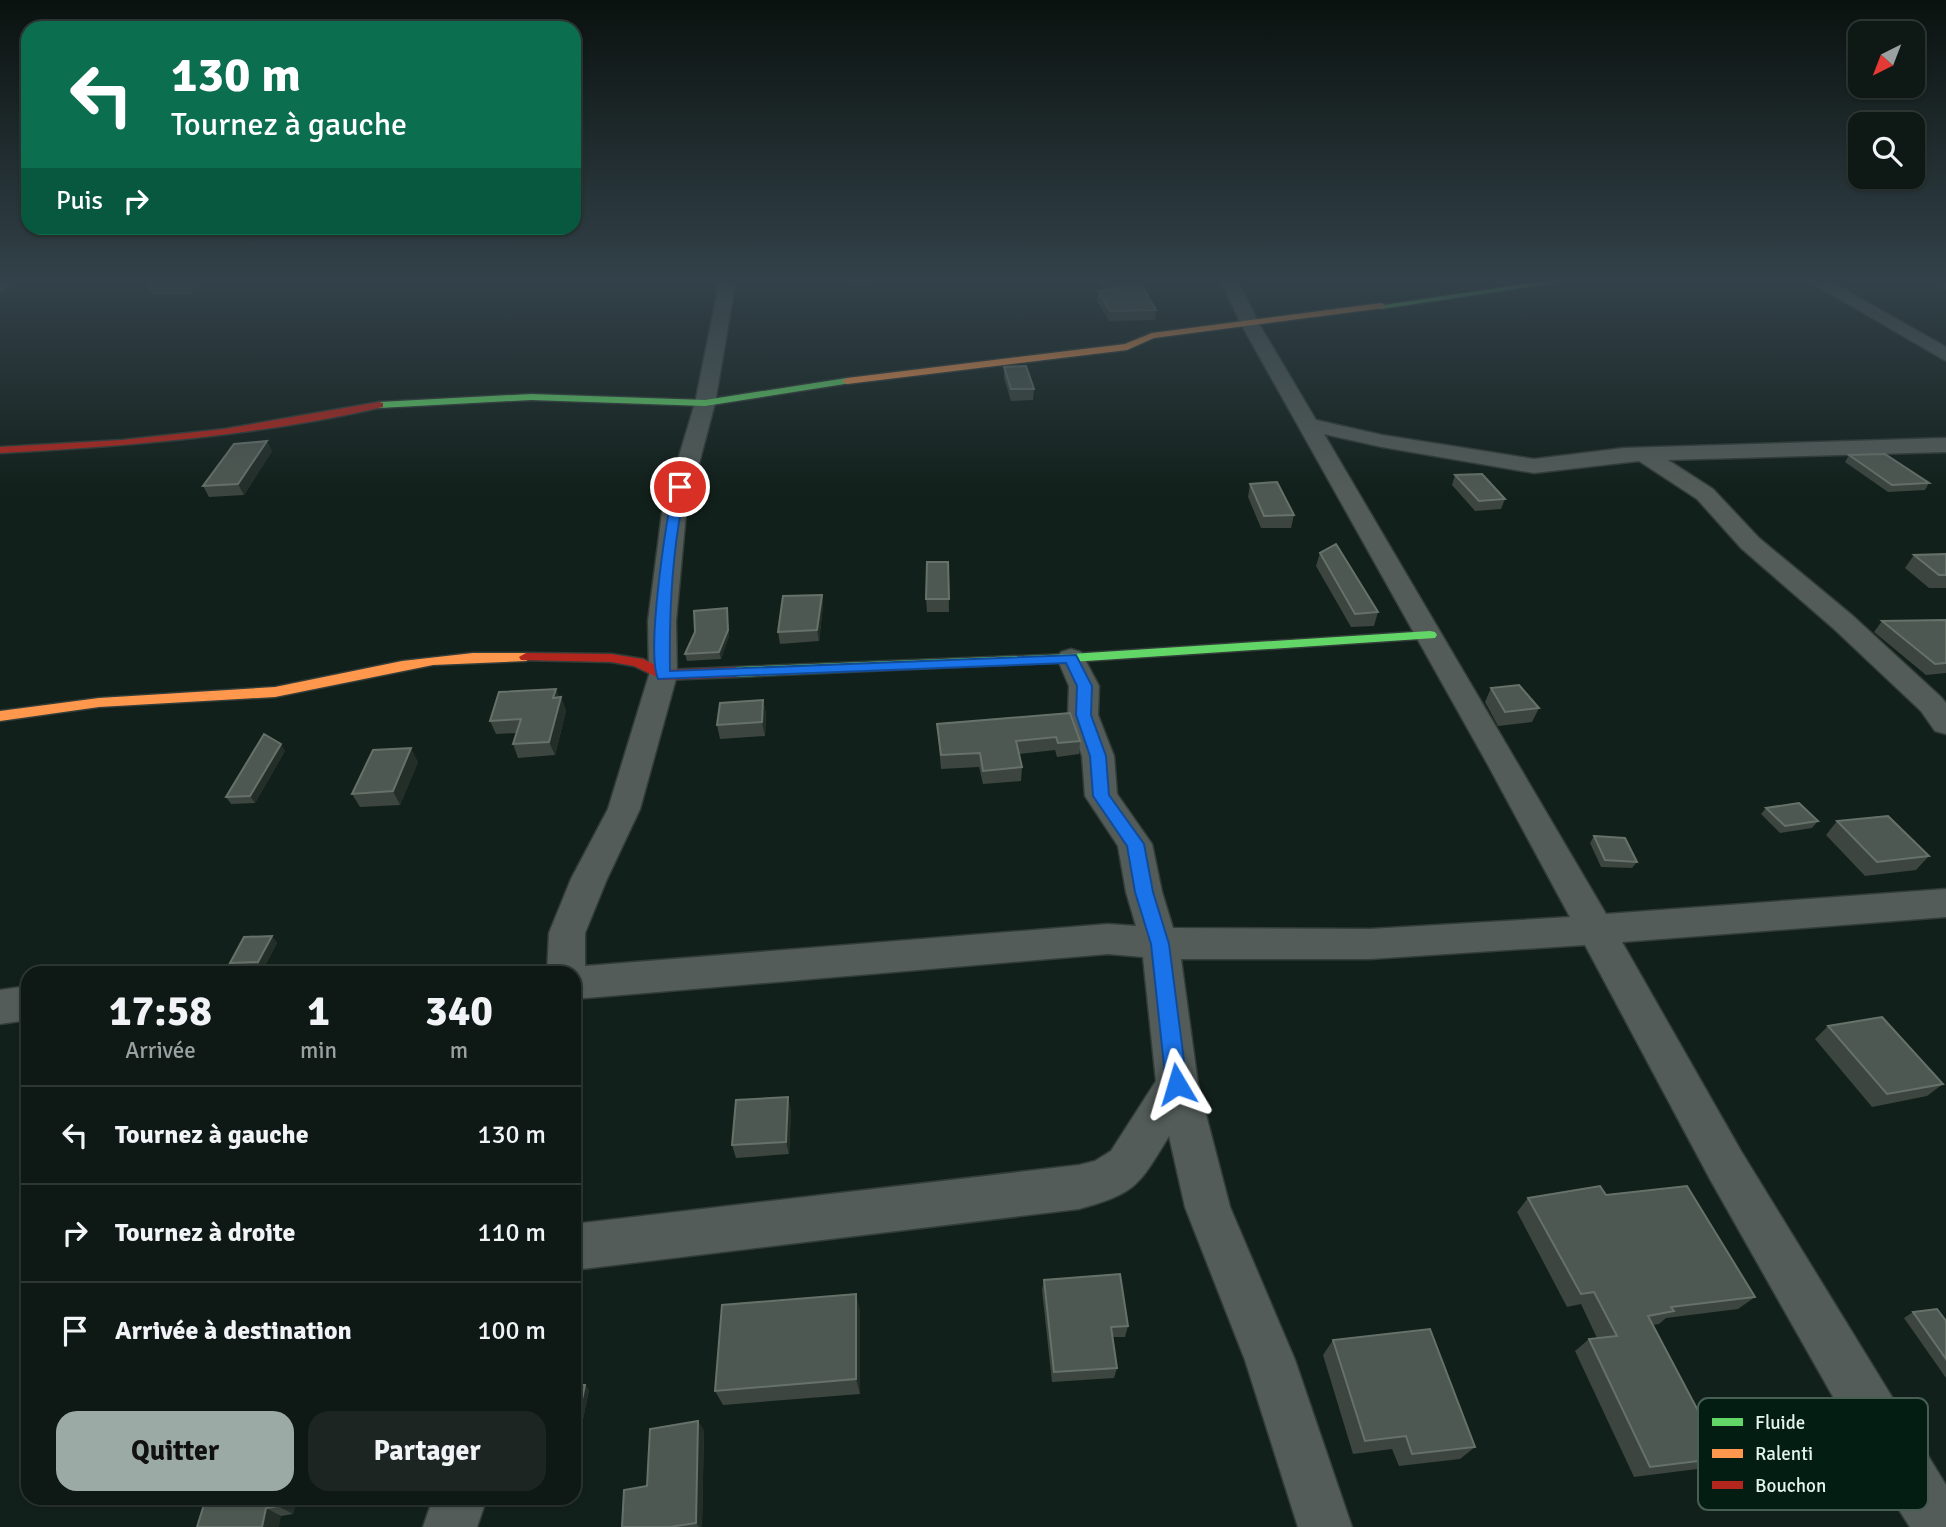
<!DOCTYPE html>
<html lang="fr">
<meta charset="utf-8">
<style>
:root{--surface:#0e1814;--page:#1c2522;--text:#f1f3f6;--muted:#9ba0a0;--line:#2e3734;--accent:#9baaa4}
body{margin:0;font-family:Signika,sans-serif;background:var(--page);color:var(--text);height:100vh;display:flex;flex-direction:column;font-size:26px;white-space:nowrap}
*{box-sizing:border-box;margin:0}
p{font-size:23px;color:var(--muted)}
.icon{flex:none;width:38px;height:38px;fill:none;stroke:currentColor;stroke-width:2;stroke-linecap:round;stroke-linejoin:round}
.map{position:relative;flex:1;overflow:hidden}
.panel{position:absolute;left:21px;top:966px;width:560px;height:539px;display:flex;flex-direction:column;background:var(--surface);border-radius:21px;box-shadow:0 2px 5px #0004,0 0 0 2px var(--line)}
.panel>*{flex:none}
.top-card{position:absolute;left:21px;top:21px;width:560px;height:214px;border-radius:21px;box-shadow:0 2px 5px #0004,0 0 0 2px var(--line);background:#0b6e4f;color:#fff;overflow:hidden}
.needle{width:46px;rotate:222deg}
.fabs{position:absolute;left:1848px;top:21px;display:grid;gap:14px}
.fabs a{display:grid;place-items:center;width:77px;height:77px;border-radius:14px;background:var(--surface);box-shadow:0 2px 5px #0004,0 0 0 2px var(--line);font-size:35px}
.pin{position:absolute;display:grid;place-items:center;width:60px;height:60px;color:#fff;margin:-30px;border:4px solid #fff;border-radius:50%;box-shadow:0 2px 7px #0007}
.me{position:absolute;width:77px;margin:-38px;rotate:353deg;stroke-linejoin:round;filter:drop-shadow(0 0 5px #0008)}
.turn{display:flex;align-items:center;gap:24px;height:147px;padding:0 35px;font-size:32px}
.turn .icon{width:91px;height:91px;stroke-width:2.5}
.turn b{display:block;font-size:49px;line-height:60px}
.then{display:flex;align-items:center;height:66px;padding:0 35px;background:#0003;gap:14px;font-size:26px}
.eta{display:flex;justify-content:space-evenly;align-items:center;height:119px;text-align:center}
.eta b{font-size:42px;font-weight:800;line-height:49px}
.button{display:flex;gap:14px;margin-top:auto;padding:14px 35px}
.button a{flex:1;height:80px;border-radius:21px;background:var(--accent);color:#111;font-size:28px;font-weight:800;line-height:80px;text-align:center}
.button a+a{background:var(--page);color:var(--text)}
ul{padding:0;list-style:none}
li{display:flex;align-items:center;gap:21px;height:98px;padding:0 35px;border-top:2px solid var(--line)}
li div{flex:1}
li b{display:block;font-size:26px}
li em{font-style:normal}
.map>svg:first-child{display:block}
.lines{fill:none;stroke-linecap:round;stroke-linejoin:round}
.street-casing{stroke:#323c38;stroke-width:3}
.fast-casing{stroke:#323c38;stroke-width:3}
.slow-casing{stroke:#323c38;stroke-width:3}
.jam-casing{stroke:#323c38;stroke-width:3}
.street{fill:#535c58;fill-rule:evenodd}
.fast{fill:#63d668;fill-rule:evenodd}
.slow{fill:#ff974d;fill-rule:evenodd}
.jam{fill:#b3261e;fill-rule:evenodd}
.wall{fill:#3c453f}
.shaded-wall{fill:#232e29}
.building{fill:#4e5852;stroke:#66716a;stroke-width:2}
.route{fill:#1a73e8;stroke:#114b97;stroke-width:2}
.key{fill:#031d13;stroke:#475e54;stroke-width:2}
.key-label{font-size:19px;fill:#e5f5ed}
</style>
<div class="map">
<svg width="1946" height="1527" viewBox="0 0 1946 1527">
<rect width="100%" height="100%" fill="#12201b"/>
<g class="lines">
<g class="street-casing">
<path id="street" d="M22,279L0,292V280Z
M720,279H736L715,403L686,513L676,621L677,675L640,809L607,879L585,933V966L1108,924L1136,926L1126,892L1118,846L1085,796L1082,756L1068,715L1069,686L1057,658L1061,652L1071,649L1081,652L1099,686L1098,715L1114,756L1117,794L1152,844L1162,892L1173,928L1370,929L1570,917L1488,765L1241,324L1220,279H1237L1259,324L1316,420L1382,435L1534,459L1624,448L1946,438V452L1668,460L1713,489L1759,538L1853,616L1941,697L1946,703V734L1935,731L1921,711L1833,628L1741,548L1697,499L1639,461L1534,473L1382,447L1324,434L1606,914L1946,889V917L1622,942L1741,1151L1946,1485V1527H1910L1883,1485L1711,1181L1585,945L1370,959H1181L1198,1084L1230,1207L1295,1360L1352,1527H1298L1245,1360L1185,1207L1169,1136C1139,1185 1137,1193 1079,1209L574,1270V1224L1079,1165L1095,1161L1111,1151L1156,1081L1143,957L1108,954L574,999V973H547L549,933L571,879L608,809L649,675L648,621L662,513L695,403Z
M1805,279H1826L1946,347V361Z
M1928,279H1946V289Z
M28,986V1020L0,1024V990Z
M433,1498H487L477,1527H423Z"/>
</g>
<g class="fast-casing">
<path id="fast" d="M1558,279H1584L1381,309L1377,306Z
M847,378L851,379V383L705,406L531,400L379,408L374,405L379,402L531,394L705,400Z
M1430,631L1435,632L1437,635L1435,638L1071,662L736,677L729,672L736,667L1071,654Z"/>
</g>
<g class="slow-casing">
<path id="slow" d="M1381,303L1384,304V308L1154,338L1127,350L847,384L842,381L847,378L1125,344L1152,333Z
M473,653H526L533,657L526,661L433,665L275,697L99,707L0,721V711L99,698L275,687L402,661Z"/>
</g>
<g class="jam-casing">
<path id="jam" d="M379,402L383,403V407C257,436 128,446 0,453V447L122,440L224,429Z
M526,653L611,654L643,659L665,670L736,667L743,672L736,677L663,680L634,666L611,662L521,660L519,657Z"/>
</g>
<use href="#street" class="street"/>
<use href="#fast" class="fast"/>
<use href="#slow" class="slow"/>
<use href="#jam" class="jam"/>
</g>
<path class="wall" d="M143,279H210L192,294L153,295L148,286H146Z
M851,279H873V286H851Z
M1096,279H1138L1156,310L1155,320L1109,321L1097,301L1098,291L1105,290Z
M1004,367L1034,389L1033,400L1011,401L1004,378Z
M272,451L244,495L209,497L203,486Z
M1849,455L1929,483L1925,490L1888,492L1845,462Z
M1455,475L1505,499L1501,509L1475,511L1452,485Z
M1250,484L1294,515L1291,528H1261L1248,497Z
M1320,553L1378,612L1374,626L1351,627L1316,566Z
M1946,554V588H1929L1905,568L1914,555Z
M948,562L949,612H927L926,599Z
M822,595L823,606L819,641L780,644L778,632Z
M727,608L729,636L721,659L687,661L685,654Z
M1946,620V673L1926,675L1874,632L1882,621Z
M1491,688L1539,708L1532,722L1498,726L1485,702Z
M556,689L559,698L561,697L566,711L555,755L518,758L513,744L516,733L496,734L490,721Z
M763,700L766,714L765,736L720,739L717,725Z
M1070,713L1080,741L1079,754L1057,757L1055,750L1019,754L1022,767L1021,781L983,784L979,767L941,769L937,724Z
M285,751L255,803L231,804L226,797Z
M418,762L400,805L360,807L352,794Z
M1766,808L1818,821L1812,828L1780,833L1761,814Z
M1837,821L1929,856L1916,870L1865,876L1826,835Z
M1594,836L1637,862L1632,868L1601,867L1590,843Z
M272,936L277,943L263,969L235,970L230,963Z
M1828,1026L1943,1084L1927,1096L1872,1107L1815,1039Z
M791,1110L789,1154L736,1158L732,1145Z
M1606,1195L1755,1297L1738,1309L1666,1318L1659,1324L1652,1325L1723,1458L1705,1468L1634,1477L1575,1351L1589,1339L1597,1338L1581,1304L1567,1307L1517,1212L1528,1198Z
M1044,1280L1128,1326L1125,1337H1113L1117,1368L1114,1378L1052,1382L1042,1290Z
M860,1310V1394L723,1405L715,1391Z
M1913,1312L1946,1321V1378L1904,1318Z
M1333,1340L1475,1447L1460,1459L1399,1466L1392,1449L1353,1454L1323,1355Z
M574,1385H585L589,1390L582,1424H574Z
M704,1430L702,1527H622L647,1486Z
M206,1498H297L293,1514L281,1516Z"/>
<path class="shaded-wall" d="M193,279H210L192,294L187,284Z
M267,441L272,451L244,495L238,484Z
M822,595L823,606L819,641L817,630Z
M727,608L729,636L721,659L719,652Z
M556,689L560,700L561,697L566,711L555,755L549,742L553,698Z
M763,700L766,714L765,736L762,722Z
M281,744L285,751L255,803L250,796Z
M411,748L418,762L400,805L393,791Z
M272,936L277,943L263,969L258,962Z
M788,1097L791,1110L789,1154L786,1142Z
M856,1294L860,1310V1394L856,1379Z
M585,1385L589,1390L582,1424L578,1419Z
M698,1421L704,1430L702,1527H699L696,1523Z
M280,1498H297L293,1514L278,1506Z
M266,1508L281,1516L279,1527H262Z"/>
<path class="building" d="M155,279H193L187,284L148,285Z
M851,279H872V280L851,281Z
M1104,279H1138L1156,310L1110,311L1098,291L1113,290Z
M1026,366L1034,389H1011L1004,367Z
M267,441L238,484L203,486L234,444Z
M1885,454L1929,483L1892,485L1849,455Z
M1482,474L1505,499L1479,501L1455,475Z
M1277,482L1294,515L1264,516L1250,484Z
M1336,544L1378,612L1355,614L1320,553Z
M1946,554V575H1939L1914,555Z
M927,562H948L949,599H926Z
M822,595L817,630L778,632L783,596Z
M727,608L728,630L719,652L685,654L695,632L694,611Z
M1946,620V663L1935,664L1882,621Z
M1519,685L1539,708L1505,712L1491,688Z
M556,689L553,698L561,697L549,742L513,744L521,719L490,721L499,692Z
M763,700L762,722L717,725L720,703Z
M1070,713L1080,741L1058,743L1056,737L1016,741L1022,767L983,771L980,753L941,755L937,724Z
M264,734L281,744L250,796L226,797Z
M411,748L393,791L352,794L373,750Z
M1799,803L1818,821L1785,826L1766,808Z
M1888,816L1929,856L1877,862L1837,821Z
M1594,836L1625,838L1637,862L1605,860Z
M272,936L258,962L230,963L244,937Z
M1882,1017L1943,1084L1887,1094L1828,1026Z
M788,1097L786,1142L732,1145L736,1100Z
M1600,1186L1606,1195L1687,1186L1755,1297L1671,1307L1674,1311L1648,1316L1723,1458L1650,1467L1589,1339L1617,1336L1594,1292L1581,1294L1528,1198Z
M1120,1274L1128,1326L1111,1327L1117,1368L1054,1372L1044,1280Z
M856,1294V1379L715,1391L722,1305Z
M1937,1309L1946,1321V1359L1913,1312Z
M1430,1329L1475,1447L1412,1454L1406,1436L1365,1441L1333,1340Z
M574,1385H585L578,1419H574Z
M698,1421L696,1523L670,1527H622L624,1490L647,1486L650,1429Z
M206,1498H280L278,1506L266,1508L262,1527H197Z"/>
<linearGradient id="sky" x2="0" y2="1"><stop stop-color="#0a120f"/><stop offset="0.57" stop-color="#33424a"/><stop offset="1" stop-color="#33424a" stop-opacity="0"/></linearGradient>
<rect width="1946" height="493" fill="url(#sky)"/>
<path class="route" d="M680,483L686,487C672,546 669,610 670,671L1076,655L1092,686L1091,715L1106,756L1109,795L1144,844L1153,892L1169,944L1187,1084L1184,1091L1177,1094L1169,1091L1166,1084L1151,944L1135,892L1127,846L1093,796L1090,756L1076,715L1077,686L1066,663L658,679C646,651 666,520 674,487Z"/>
<rect x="1698" y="1398" width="230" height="112" rx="10" class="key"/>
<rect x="1712" y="1418" width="31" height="8" fill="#63d668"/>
<rect x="1712" y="1449" width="31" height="9" fill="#ff974d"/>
<rect x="1712" y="1481" width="31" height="8" fill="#b3261e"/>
<g class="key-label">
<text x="1755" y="1429">Fluide</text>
<text x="1755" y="1460">Ralenti</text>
<text x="1755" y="1492">Bouchon</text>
</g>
</svg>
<div class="fabs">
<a><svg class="needle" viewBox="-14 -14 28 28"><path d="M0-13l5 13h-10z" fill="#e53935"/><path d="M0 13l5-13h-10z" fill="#9ba0a0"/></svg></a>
<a><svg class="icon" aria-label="search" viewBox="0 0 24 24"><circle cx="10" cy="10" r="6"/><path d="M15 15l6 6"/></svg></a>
</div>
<div class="pin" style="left:680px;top:487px;background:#d93025"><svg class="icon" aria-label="arrive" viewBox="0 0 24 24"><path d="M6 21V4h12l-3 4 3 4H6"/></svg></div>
<svg class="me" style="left:1177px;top:1084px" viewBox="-20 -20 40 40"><path d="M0-17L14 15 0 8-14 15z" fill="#1a73e8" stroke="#fff" stroke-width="4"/></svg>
<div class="top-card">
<div class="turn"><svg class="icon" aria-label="left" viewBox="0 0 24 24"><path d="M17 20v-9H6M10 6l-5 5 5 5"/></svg><div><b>130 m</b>Tournez à gauche</div></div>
<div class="then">Puis<svg class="icon" aria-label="right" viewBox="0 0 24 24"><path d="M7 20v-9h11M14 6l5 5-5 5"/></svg></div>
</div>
<section class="panel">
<div class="eta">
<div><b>17:58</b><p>Arrivée</p></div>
<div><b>1</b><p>min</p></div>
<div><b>340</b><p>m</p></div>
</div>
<ul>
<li><svg class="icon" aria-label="left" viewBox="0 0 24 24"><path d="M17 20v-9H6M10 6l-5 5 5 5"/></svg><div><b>Tournez à gauche</b></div><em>130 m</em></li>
<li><svg class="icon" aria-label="right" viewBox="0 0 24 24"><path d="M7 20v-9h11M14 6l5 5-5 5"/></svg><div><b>Tournez à droite</b></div><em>110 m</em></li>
<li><svg class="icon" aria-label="arrive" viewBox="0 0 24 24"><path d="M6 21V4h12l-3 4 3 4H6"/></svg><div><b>Arrivée à destination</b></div><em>100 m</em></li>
</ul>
<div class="button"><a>Quitter</a><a>Partager</a></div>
</section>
</div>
